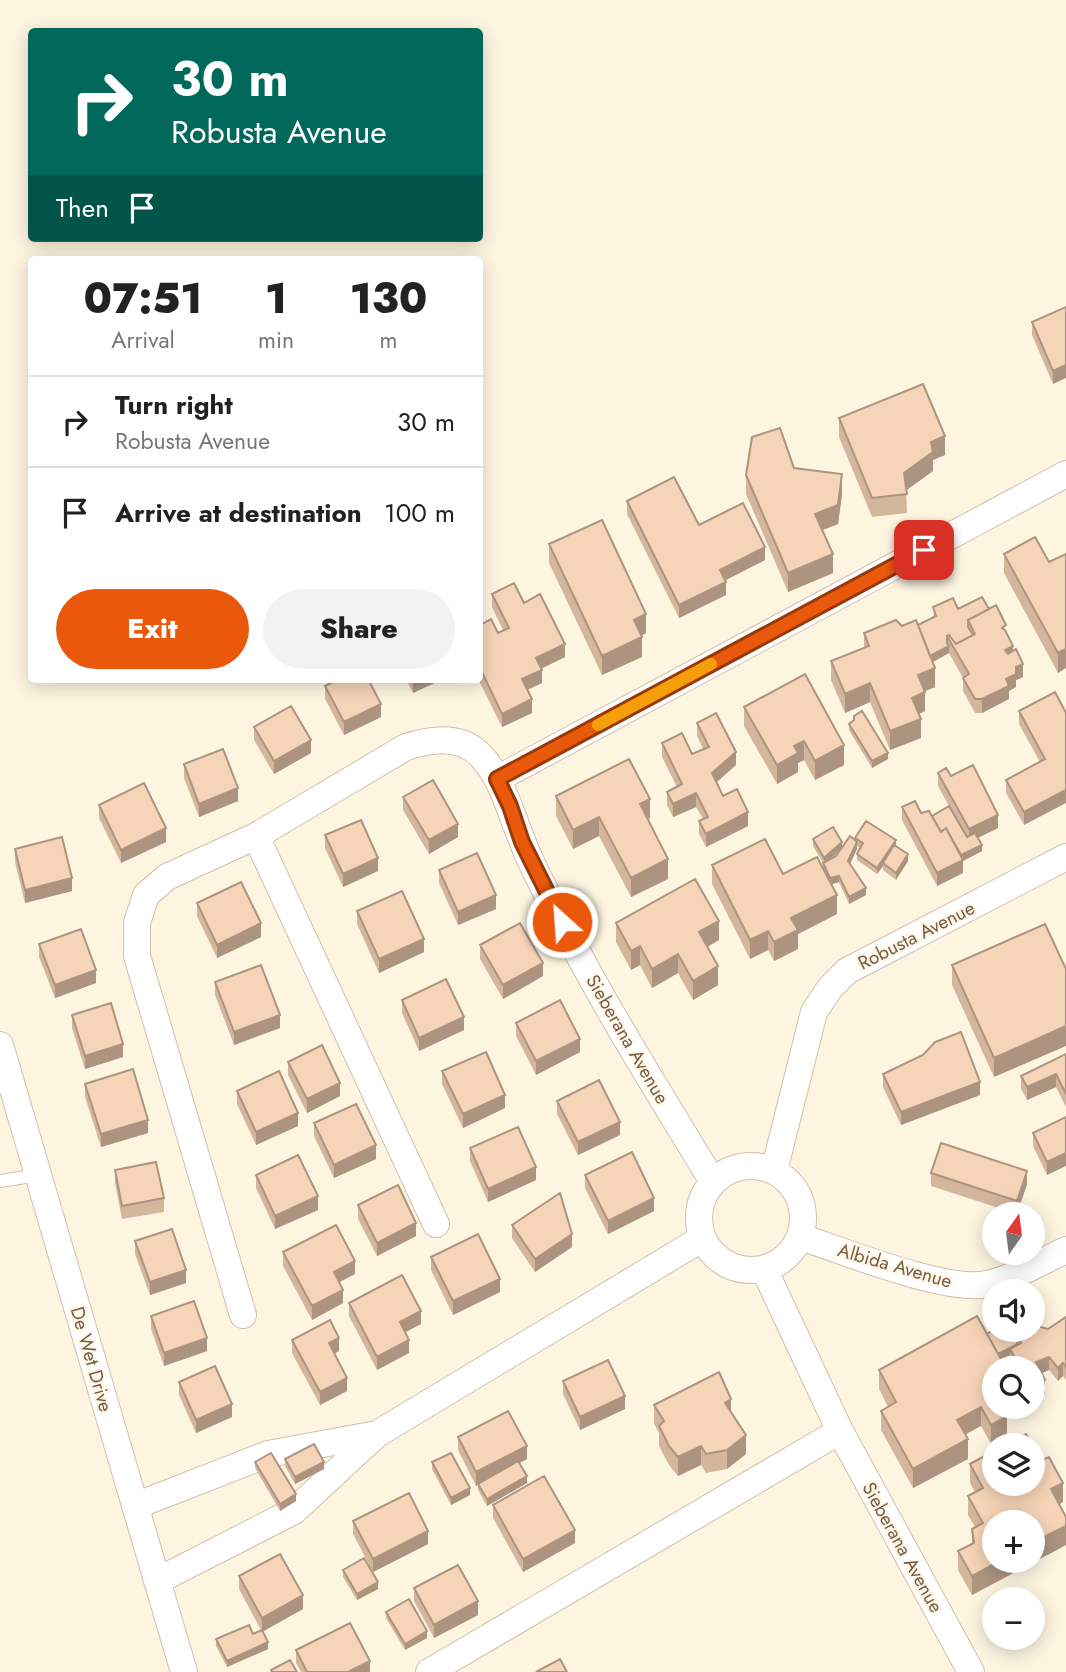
<!DOCTYPE html>
<meta charset="utf-8">
<style>
:root{--surface:#fff;--page:#f2f2f2;--text:#222;--muted:#767676;--line:#e0e0e0;--accent:#ea580c}
body{margin:0;font-family:Jost,sans-serif;background:var(--page);color:var(--text);height:100vh;display:flex;flex-direction:column;font-size:26px;white-space:nowrap}
*{box-sizing:border-box;margin:0}
p{font-size:23px;color:var(--muted)}
.icon{flex:none;width:38px;height:38px;fill:none;stroke:currentColor;stroke-width:2;stroke-linecap:round;stroke-linejoin:round}
.map{position:relative;flex:1;overflow:hidden}
.panel{position:absolute;left:28px;top:256px;width:455px;height:427px;display:flex;flex-direction:column;background:var(--surface);border-radius:7px;box-shadow:0 4px 18px #0003}
.panel>*{flex:none}
.hud{position:absolute;left:28px;top:28px;width:455px;height:214px;border-radius:7px;box-shadow:0 4px 18px #0003;background:#00695c;color:#fff;overflow:hidden}
.needle{width:46px;rotate:14deg}
.controls{position:absolute;left:982px;top:1202px;display:grid;gap:14px}
.controls a{display:grid;place-items:center;width:63px;height:63px;border-radius:50%;background:var(--surface);box-shadow:0 4px 18px #0003;font-size:35px}
.pin{position:absolute;display:grid;place-items:center;width:60px;height:60px;color:#fff;margin:-30px;border-radius:14px;box-shadow:0 4px 10px #0006}
.me{position:absolute;width:77px;margin:-38px;rotate:334deg;stroke-linejoin:round;filter:drop-shadow(0 0 5px #0008)}
.turn{display:flex;align-items:center;gap:24px;height:147px;padding:0 28px;font-size:32px}
.turn .icon{width:91px;height:91px;stroke-width:2.5}
.turn b{display:block;font-size:49px;line-height:60px}
.then{display:flex;align-items:center;height:66px;padding:0 28px;background:#0003;gap:14px;font-size:26px}
.eta{display:flex;justify-content:space-evenly;align-items:center;height:119px;text-align:center}
.eta b{font-size:42px;font-weight:800;line-height:49px}
.button{display:flex;gap:14px;margin-top:auto;padding:14px 28px}
.button a{flex:1;height:80px;border-radius:42px;background:var(--accent);color:#fff;font-size:28px;font-weight:800;line-height:80px;text-align:center}
.button a+a{background:var(--page);color:var(--text)}
ul{padding:0;list-style:none}
li{display:flex;align-items:center;gap:21px;height:91px;padding:0 28px;border-top:2px solid var(--line)}
li div{flex:1}
li b{display:block;font-size:26px}
li em{font-style:normal}
.map>svg:first-child{display:block}
.lines{fill:none;stroke-linecap:round;stroke-linejoin:round}
.lane-casing{stroke:#d2bfaa;stroke-width:14}
.street-casing{stroke:#d2bfaa;stroke-width:28}
.lane{stroke:#fff;stroke-width:12}
.street{stroke:#fff;stroke-width:26}
.wall{fill:#d4b69d}
.shaded-wall{fill:#ac9480}
.building{fill:#f6d4b7;stroke:#ac9480;stroke-width:2}
.route-casing{stroke:#983908;stroke-width:18}
.route{stroke:#ea580c;stroke-width:12}
.slow{stroke:#f59e0b;stroke-width:12}
.labels{text-anchor:middle;stroke-width:5;stroke-linejoin:round;paint-order:stroke}
.street-label{font-size:19px;fill:#785b46;stroke:#fff8e9}
</style>
<div class="map">
<svg width="1066" height="1672" viewBox="0 0 1066 1672">
<rect width="100%" height="100%" fill="#fef5e1"/>
<g class="lines">
<g class="lane-casing">
<path id="lane" d="M0,1181L38,1175"/>
</g>
<g class="street-casing">
<path id="street" d="M497,779L1066,474
M256,836L436,1224
M0,1045L184,1672
M699 1218a52 52 0 1 1 104 0a52 52 0 1 1-104 0Z
M774,1171L814,1012L830,988L847,971L1066,857
M801,1237C843,1251 948,1293 987,1284C1014,1278 1041,1262 1066,1250
M764,1269L840,1431L971,1672
M243,1315L137,956V923L146,895L167,877L256,836L406,747C430,739 460,734 480,755C502,777 510,812 522,840C532,868 548,895 561,921C607,1011 661,1096 713,1182
M135,1506L268,1454L377,1434
M157,1581L294,1511L377,1434L703,1238
M429,1672L840,1431"/>
</g>
<use href="#lane" class="lane"/>
<use href="#street" class="street"/>
</g>
<path class="wall" d="M1066,307L1053,384L1032,335V322Z
M839,418L945,455L933,460V471L906,490L907,513L872,517L839,437Z
M794,468L842,494L838,524L822,530L833,573L788,592L746,494V475Z
M627,501L699,525L765,560L726,580V595L679,618L627,514Z
M549,544L646,633L641,636L642,657L602,675L549,563Z
M1004,554L1049,562L1066,554L1058,673L1004,573Z
M492,594L524,603L565,657L541,669L542,683L527,690L532,713L502,727L478,679H480V625L498,633L503,630L492,607Z
M933,607L958,609H989L1006,632L1023,677L1016,680V687L1009,691V699L982,713H975L963,691V678L949,653L933,662L935,687L925,691V711L919,714L921,738L890,750L870,702L845,713L831,680V661L864,648V633L902,626L918,625L934,617Z
M406,679H443L413,693Z
M325,686L381,717L344,735L325,699Z
M744,707L844,765L815,780L804,760L798,763V772L777,784L744,726Z
M1019,711L1066,713L1024,825L1006,793V780L1040,762L1019,724Z
M697,723L736,765L717,782L723,796L748,826L706,847L699,834V821L703,819L696,807L673,817L667,805V792L677,787L662,757V743L692,754L703,749L697,736Z
M849,724L888,759L872,768L849,730Z
M254,727L311,753L274,774L254,740Z
M184,764L238,801L199,817L184,778Z
M938,773L951,776L998,828L978,838L982,851L963,861V873L937,886L902,820V807L932,816L949,806L938,786Z
M556,796L650,818L648,819L668,879L631,897L599,836L573,849L556,816Z
M403,797L458,837L429,854L403,810Z
M99,805L166,842L121,863L99,818Z
M325,835L378,871L343,887L325,848Z
M855,838L896,846L908,861L896,880L883,870V866L877,874L857,860V854L860,848L857,846V849L850,864L866,895L849,904L839,882L831,884L837,914L798,934V949L774,961L768,950L750,959L712,884V865L783,874L823,870V863L813,846V839L842,847L855,840Z
M15,849L72,891L25,903L15,862Z
M439,870L496,909L458,925L439,883Z
M197,903L261,937L217,958L197,916Z
M357,911L424,952L379,973L357,924Z
M616,923L719,940L708,947L718,985L693,1000L678,973L652,988L640,965L631,970L616,942Z
M1045,924L994,1077L952,985V965Z
M39,944L96,983L55,998L39,957Z
M480,945L543,976L503,999L480,959Z
M215,982L280,1028L234,1045L215,995Z
M402,1000L464,1030L419,1051L402,1013Z
M72,1015L123,1057L85,1069L72,1028Z
M516,1023L580,1052L536,1075L516,1036Z
M1066,1054V1107L1056,1087L1027,1100L1021,1089V1076Z
M288,1062L340,1096L307,1113L288,1075Z
M442,1071L505,1108L463,1128L442,1084Z
M883,1074L980,1095L901,1125L883,1087Z
M85,1084L148,1133L101,1147L85,1097Z
M237,1091L298,1126L256,1145L237,1104Z
M557,1101L620,1135L578,1155L557,1114Z
M1066,1117L1047,1175L1033,1146V1133Z
M314,1123L376,1159L334,1178L314,1136Z
M470,1148L536,1180L488,1202L470,1161Z
M115,1170L164,1198V1212L122,1219L115,1183Z
M931,1173L1027,1184L1017,1214L931,1186Z
M256,1175L318,1210L275,1229L256,1188Z
M585,1175L654,1211L608,1234L585,1188Z
M358,1205L416,1236L377,1256L358,1219Z
M512,1225L572,1247L535,1272L512,1238Z
M135,1241L186,1283L150,1295L135,1254Z
M283,1252L355,1274L339,1282L343,1303L312,1320L283,1266Z
M431,1257L500,1292L453,1315L431,1270Z
M349,1303L421,1324L405,1332L409,1353L377,1370L349,1316Z
M151,1316L207,1351L164,1366L151,1329Z
M1066,1317V1380L1063,1376L1058,1381L1049,1370L1041,1373L1045,1393L1032,1368H1014L1010,1362V1355L1001,1360L1017,1407L1005,1413L1007,1436L991,1444L981,1426L965,1434L968,1459L913,1488L881,1430V1411L888,1407L879,1389V1370L987,1334L1016,1341V1335L1048,1329Z
M292,1340L339,1351L334,1354L347,1391L320,1405L292,1353Z
M563,1381L625,1409L580,1430L563,1394Z
M179,1382L232,1417L196,1433L179,1395Z
M654,1405L731,1412L746,1454L727,1469L706,1473L701,1465L678,1476L669,1465L659,1446V1433L654,1424Z
M458,1437L527,1459L519,1463L527,1483L487,1506L478,1490V1485L476,1486L458,1450Z
M285,1459L324,1469L295,1484L285,1466Z
M255,1462L296,1501L280,1511L255,1468Z
M432,1462L470,1495L451,1505L432,1469Z
M970,1464L1063,1502L1059,1504L1066,1517V1545L972,1595L958,1570V1551L972,1544V1529L975,1527L968,1515V1496L975,1492L970,1483Z
M493,1505L575,1543L523,1572L493,1518Z
M353,1521L428,1544L373,1572L353,1534Z
M343,1570L378,1589L357,1600L343,1577Z
M239,1576L303,1609L263,1631L268,1649L227,1667L216,1646V1639L253,1634L261,1630L239,1589Z
M414,1588L478,1615L434,1638L414,1601Z
M386,1612L427,1638L405,1650L386,1618Z
M296,1650L370,1672H301L296,1663Z"/>
<path class="shaded-wall" d="M1066,365V378L1053,384V371Z
M945,436V455L933,460V471L904,492V473L931,442Z
M842,474V494L838,524L815,533V514Z
M765,547V560L720,583V570Z
M833,554V573L788,592V573Z
M726,582V595L679,618V605Z
M646,614V633L634,639V620Z
M642,637V657L602,675V656Z
M565,644V657L536,671V658Z
M949,646V653L929,664V657Z
M1013,646V659L1005,663V650Z
M1066,649V668L1058,673V653Z
M1023,664V677L1016,680V687L1009,691V699L982,713V699L1006,679L1016,667Z
M935,668V687L918,694V675Z
M542,670V683L522,692V679Z
M415,679H443L413,693V680Z
M870,683V702L845,713V694Z
M925,692V711L912,717V698Z
M532,699V713L502,727V714Z
M381,704V717L344,735V722Z
M921,719V738L890,750V731Z
M311,740V753L274,774V761Z
M804,741V760L798,763V772L777,784V765L794,746Z
M844,745V765L815,780V761Z
M736,752V765L712,786V773Z
M888,753V759L872,768V761Z
M238,788V801L199,817V804Z
M1066,790V803L1024,825V812Z
M696,793V807L673,817V804Z
M650,799V818L640,823V804Z
M748,812V826L706,847V834Z
M998,815V828L969,842V829Z
M599,817V836L573,849V830Z
M458,824V837L429,854V840Z
M166,828V842L121,863V850Z
M896,840V846L883,863V866L877,874V868Z
M842,842V848L824,864V858Z
M857,842V849L848,868V861Z
M982,845V851L963,861V873L937,886V873L958,857Z
M908,854V861L896,880V873Z
M378,858V871L343,887V874Z
M668,859V879L631,897V878Z
M839,876V882L830,885V878Z
M72,878V891L25,903V890Z
M866,888V895L849,904V897Z
M496,895V909L458,925V912Z
M837,895V914L798,934V949L774,961V942L791,918Z
M719,921V940L699,951V932Z
M261,923V937L217,958V945Z
M768,931V950L750,959V940Z
M424,939V952L379,973V959Z
M640,946V965L631,970V951Z
M678,954V973L652,988V969Z
M543,963V976L503,999V985Z
M718,966V985L693,1000V981Z
M96,970V983L55,998V985Z
M280,1015V1028L234,1045V1032Z
M464,1017V1030L419,1051V1038Z
M1066,1026V1046L994,1077V1058Z
M580,1039V1052L536,1075V1061Z
M123,1044V1057L85,1069V1056Z
M1056,1074V1087L1027,1100V1087Z
M980,1082V1095L901,1125V1112Z
M340,1083V1096L307,1113V1099Z
M505,1095V1108L463,1128V1114Z
M298,1113V1126L256,1145V1132Z
M148,1120V1133L101,1147V1134Z
M620,1122V1135L578,1155V1142Z
M376,1145V1159L334,1178V1165Z
M1066,1153V1166L1047,1175V1162Z
M536,1167V1180L488,1202V1189Z
M1027,1171V1184L1017,1214V1201Z
M318,1196V1210L275,1229V1216Z
M654,1198V1211L608,1234V1221Z
M416,1223V1236L377,1256V1243Z
M572,1234V1247L535,1272V1259Z
M355,1261V1274L334,1285V1272Z
M186,1270V1283L150,1295V1282Z
M500,1279V1292L453,1315V1301Z
M343,1290V1303L312,1320V1306Z
M421,1311V1324L400,1335V1322Z
M207,1338V1351L164,1366V1353Z
M339,1338V1351L329,1357V1343Z
M409,1340V1353L377,1370V1357Z
M1018,1344L1010,1349V1355L997,1362V1355Z
M1049,1357V1370L1036,1376V1362Z
M1063,1363V1376L1058,1381V1368Z
M347,1378V1391L320,1405V1392Z
M1045,1380V1393L1032,1399V1386Z
M625,1396V1409L580,1430V1417Z
M731,1399V1418L725,1403Z
M232,1404V1417L196,1433V1420Z
M981,1407V1426L957,1439V1420Z
M997,1407H1017L997,1418Z
M1007,1416V1436L991,1444V1425Z
M746,1435V1454L727,1469V1450Z
M968,1439V1459L913,1488V1469Z
M527,1446V1459L476,1486V1472Z
M701,1446V1465L678,1476V1457Z
M324,1462V1469L295,1484V1477Z
M527,1476V1483L487,1506V1499Z
M1063,1483V1502L1051,1509V1489Z
M470,1488V1495L451,1505V1498Z
M296,1494V1501L280,1511V1504Z
M1066,1526V1545L972,1595V1576L999,1561H1032V1543Z
M575,1530V1543L523,1572V1559Z
M428,1531V1544L373,1572V1559Z
M378,1582V1589L357,1600V1594Z
M303,1595V1609L262,1632V1618Z
M478,1601V1615L434,1638V1625Z
M427,1631V1638L405,1650V1644Z
M268,1642V1649L227,1667V1661Z
M370,1661V1672H348Z"/>
<path class="building" d="M1066,307V365L1053,371L1032,322Z
M923,384L945,436L931,442L933,452L904,473L907,494L872,498L839,418Z
M780,428L794,468L842,474L838,505L815,514L833,554L788,573L746,475L752,437Z
M674,477L699,525L743,503L765,547L720,570L726,582L679,605L627,501Z
M602,520L646,614L634,620L642,637L602,656L549,544Z
M1035,537L1049,562L1066,554V649L1058,653L1004,554Z
M514,583L524,603L540,594L565,644L536,658L542,670L522,679L532,699L502,714L480,668V625L491,619L498,633L509,628L492,594Z
M982,597L989,609L968,620V627L973,635L956,644L949,635L947,636V643L949,646L930,656L918,625L936,616L933,607L953,598L958,609Z
M996,605L1006,625L1002,628L1005,630L1013,646L1005,650L1008,654L1016,649L1023,664L1016,667V674L1006,679L1009,686L982,699H975L963,678L969,674L947,636L949,635L956,644L975,634L968,620Z
M896,620L902,626L916,620L935,668L918,675L925,692L912,698L921,719L890,731L870,683L845,694L831,661L869,646L864,633Z
M805,674L844,745L815,761L804,741L794,746L798,753L777,765L744,707Z
M339,679H368L381,704L344,722L325,686Z
M1055,692L1066,713V790L1024,812L1006,780L1045,759L1019,711Z
M291,706L311,740L274,761L254,727Z
M862,711L888,753L872,761L849,724L854,720V716Z
M716,713L736,752L712,773L723,796L737,789L748,812L706,834L699,821L708,817L696,793L673,804L667,792L682,784L662,743L682,733L692,754L709,747L697,723Z
M223,749L238,788L199,804L184,764Z
M629,759L650,799L640,804L668,859L631,878L599,817L573,830L556,796Z
M973,765L998,815L969,829L938,773L946,768L951,776Z
M433,780L458,824L429,840L403,797Z
M144,783L166,828L121,850L99,805Z
M915,801L921,813L929,811L941,832L946,828L963,860L937,873L902,807Z
M949,806L967,837L975,833L982,845L961,855L946,828L941,832L932,816Z
M361,820L378,858L343,874L325,835Z
M866,821L896,840L877,868L857,854L863,843L855,838Z
M833,827L842,842L824,858L813,839Z
M850,836L857,842L848,861L866,888L849,897L839,876L830,878L823,863L836,856Z
M62,837L72,878L25,890L15,849Z
M765,839L783,874L817,857L837,895L791,918L798,930L774,942L768,931L750,940L712,865Z
M894,845L908,854L896,873L883,863Z
M477,853L496,895L458,912L439,870Z
M695,879L719,921L699,932L718,966L693,981L678,954L652,969L640,946L631,951L616,923Z
M241,882L261,923L217,945L197,903Z
M402,891L424,939L379,959L357,911Z
M520,923L543,963L503,985L480,945Z
M1045,924L1066,969V1026L994,1058L952,965Z
M81,929L96,970L55,985L39,944Z
M261,965L280,1015L234,1032L215,982Z
M446,979L464,1017L419,1038L402,1000Z
M560,1000L580,1039L536,1061L516,1023Z
M111,1003L123,1044L85,1056L72,1015Z
M961,1032L980,1082L901,1112L883,1074L923,1055L935,1042Z
M322,1045L340,1083L307,1099L288,1062Z
M486,1052L505,1095L463,1114L442,1071Z
M1066,1054V1094L1056,1074L1027,1087L1021,1076Z
M133,1069L148,1120L101,1134L85,1084Z
M279,1071L298,1113L256,1132L237,1091Z
M599,1080L620,1122L578,1142L557,1101Z
M356,1104L376,1145L334,1165L314,1123Z
M1066,1117V1153L1047,1162L1033,1133Z
M518,1127L536,1167L488,1189L470,1148Z
M941,1143L1027,1171L1017,1201L931,1173Z
M632,1152L654,1198L608,1221L585,1175Z
M298,1155L318,1196L275,1216L256,1175Z
M156,1162L164,1198L122,1206L115,1170Z
M398,1185L416,1223L377,1243L358,1205Z
M560,1193L572,1234L535,1259L512,1225Z
M336,1225L355,1261L334,1272L343,1290L312,1306L283,1252Z
M172,1229L186,1270L150,1282L135,1241Z
M478,1234L500,1279L453,1301L431,1257Z
M402,1275L421,1311L400,1322L409,1340L377,1357L349,1303Z
M194,1301L207,1338L164,1353L151,1316Z
M977,1316L1006,1368H994V1407H1002L1007,1416L991,1425L981,1407L957,1420L968,1439L913,1469L881,1411L896,1402L879,1370Z
M1066,1317V1367L1063,1363L1058,1368L1049,1357L1036,1362L1045,1380L1032,1386V1368H1021L1010,1349L1021,1343L1016,1335L1025,1330H1032L1033,1325L1048,1329Z
M330,1320L339,1338L329,1343L347,1378L320,1392L292,1340Z
M994,1330H1009L1018,1344L998,1354L987,1334Z
M608,1360L625,1396L580,1417L563,1381Z
M215,1366L232,1404L196,1420L179,1382Z
M719,1372L731,1399L725,1403L746,1435L727,1450L706,1454L701,1446L678,1457L669,1446L659,1426L664,1421L654,1405Z
M508,1411L527,1446L476,1472L458,1437Z
M1026,1434L1032,1446H1004Z
M314,1444L324,1462L295,1477L285,1459Z
M1032,1447L1040,1461L1049,1457L1063,1483L1051,1489L1066,1517V1526L1032,1543V1522H994V1561H999L972,1576L958,1551L974,1543L972,1529L983,1523L968,1496L983,1488L970,1464L994,1451V1484H1032Z
M271,1453L296,1494L280,1504L255,1462Z
M451,1453L470,1488L451,1498L432,1462Z
M518,1461L527,1476L487,1499L478,1484Z
M544,1476L575,1530L523,1559L493,1505Z
M409,1493L428,1531L373,1559L353,1521Z
M280,1554L303,1595L262,1618L239,1576Z
M364,1558L378,1582L357,1594L343,1570Z
M458,1565L478,1601L434,1625L414,1588Z
M409,1599L427,1631L405,1644L386,1612Z
M350,1623L370,1661L348,1672H307L296,1650Z
M249,1625L253,1634L262,1630L268,1642L227,1661L216,1639Z
M560,1659L567,1672H536Z
M290,1660L297,1672H272L271,1670Z"/>
<g class="lines">
<g class="route-casing">
<path id="route" d="M562,922L522,842L510,806L497,779L924,550"/>
</g>
<use href="#route" class="route"/>
<path class="slow" d="M598,725L711,664"/>
</g>
<g class="labels">
<g class="street-label">
<text transform="translate(916 935) rotate(-27)" y="7">Robusta Avenue</text>
<text transform="translate(628 1039) rotate(60)" y="7">Sieberana Avenue</text>
<text transform="translate(895 1265) rotate(16)" y="7">Albida Avenue</text>
<text transform="translate(92 1359) rotate(74)" y="7">De Wet Drive</text>
<text transform="translate(903 1547) rotate(61)" y="7">Sieberana Avenue</text>
</g>
</g>
</svg>
<div class="controls">
<a><svg class="needle" viewBox="-14 -14 28 28"><path d="M0-13l5 13h-10z" fill="#e53935"/><path d="M0 13l5-13h-10z" fill="#767676"/></svg></a>
<a><svg class="icon" aria-label="sound" viewBox="0 0 24 24"><path d="M4 9h4l5-4v14l-5-4H4zM17 9q2 3 0 6"/></svg></a>
<a><svg class="icon" aria-label="search" viewBox="0 0 24 24"><circle cx="10" cy="10" r="6"/><path d="M15 15l6 6"/></svg></a>
<a><svg class="icon" aria-label="layers" viewBox="0 0 24 24"><path d="M12 4l9 5-9 5-9-5zM3 14l9 5 9-5"/></svg></a>
<a>+</a>
<a>−</a>
</div>
<div class="pin" style="left:924px;top:550px;background:#d93025"><svg class="icon" aria-label="arrive" viewBox="0 0 24 24"><path d="M6 21V4h12l-3 4 3 4H6"/></svg></div>
<svg class="me" style="left:562px;top:922px" viewBox="-20 -20 40 40"><circle r="17" fill="#ea580c" stroke="#fff" stroke-width="3"/><path d="M0-11L8 9 0 5-8 9z" fill="#fff"/></svg>
<div class="hud">
<div class="turn"><svg class="icon" aria-label="right" viewBox="0 0 24 24"><path d="M7 20v-9h11M14 6l5 5-5 5"/></svg><div><b>30 m</b>Robusta Avenue</div></div>
<div class="then">Then<svg class="icon" aria-label="arrive" viewBox="0 0 24 24"><path d="M6 21V4h12l-3 4 3 4H6"/></svg></div>
</div>
<section class="panel">
<div class="eta">
<div><b>07:51</b><p>Arrival</p></div>
<div><b>1</b><p>min</p></div>
<div><b>130</b><p>m</p></div>
</div>
<ul>
<li><svg class="icon" aria-label="right" viewBox="0 0 24 24"><path d="M7 20v-9h11M14 6l5 5-5 5"/></svg><div><b>Turn right</b><p>Robusta Avenue</p></div><em>30 m</em></li>
<li><svg class="icon" aria-label="arrive" viewBox="0 0 24 24"><path d="M6 21V4h12l-3 4 3 4H6"/></svg><div><b>Arrive at destination</b></div><em>100 m</em></li>
</ul>
<div class="button"><a>Exit</a><a>Share</a></div>
</section>
</div>
